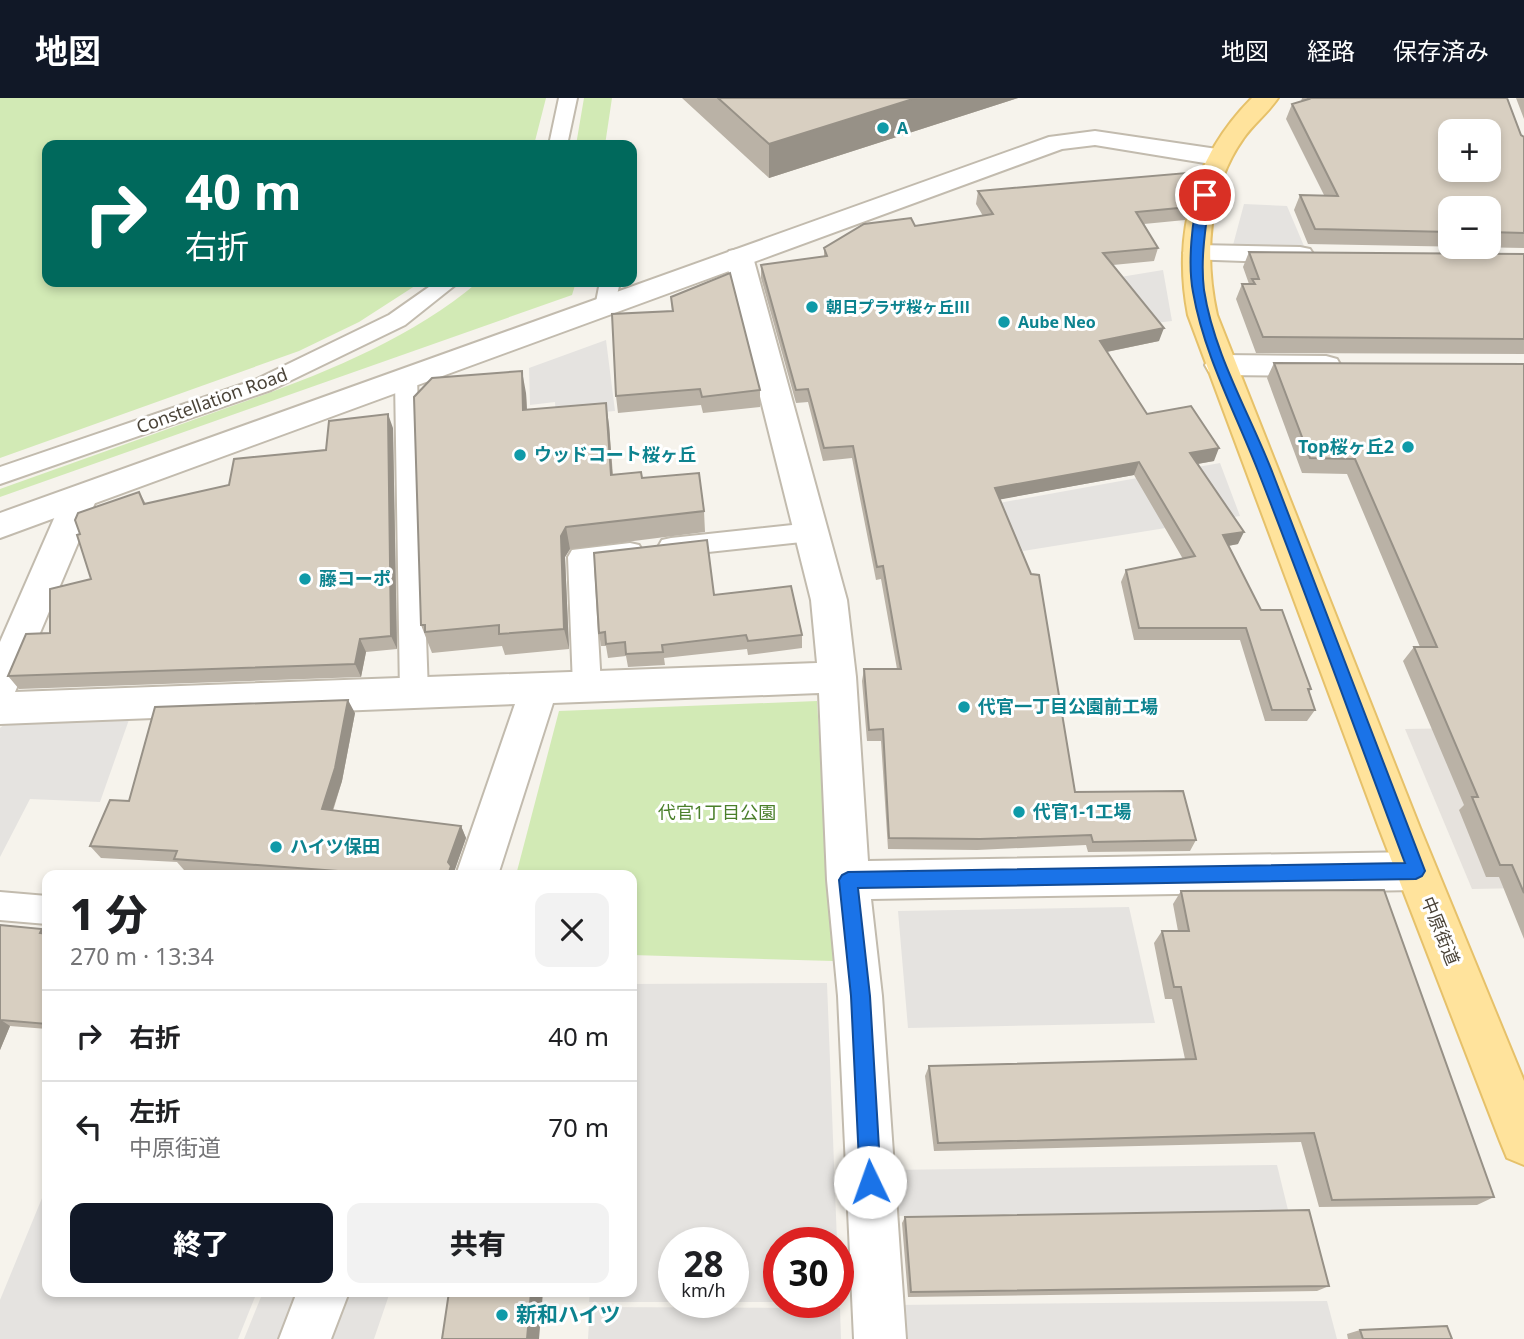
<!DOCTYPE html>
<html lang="ja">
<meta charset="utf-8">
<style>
:root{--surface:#fff;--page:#f2f2f2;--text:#202124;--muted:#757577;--line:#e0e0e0;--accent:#111827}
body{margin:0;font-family:"Noto Sans","Noto Sans JP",sans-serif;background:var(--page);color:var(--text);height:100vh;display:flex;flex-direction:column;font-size:26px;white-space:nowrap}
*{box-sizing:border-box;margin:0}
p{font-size:23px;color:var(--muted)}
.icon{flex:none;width:38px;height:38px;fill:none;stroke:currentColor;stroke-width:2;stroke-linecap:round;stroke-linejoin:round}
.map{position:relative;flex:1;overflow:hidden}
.drawer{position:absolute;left:42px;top:772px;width:595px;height:427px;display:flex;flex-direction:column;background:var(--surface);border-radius:14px;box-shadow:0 4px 10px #0003}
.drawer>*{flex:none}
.guide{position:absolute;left:42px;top:42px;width:595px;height:147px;border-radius:14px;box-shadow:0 4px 10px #0003;background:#00695c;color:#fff;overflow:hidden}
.buttons{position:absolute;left:1438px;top:21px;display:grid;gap:14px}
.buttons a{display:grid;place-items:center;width:63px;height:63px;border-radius:14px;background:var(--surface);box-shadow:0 4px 10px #0003;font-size:35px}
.speed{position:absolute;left:658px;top:1129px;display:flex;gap:14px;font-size:35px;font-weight:700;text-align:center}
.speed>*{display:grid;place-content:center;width:91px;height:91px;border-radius:50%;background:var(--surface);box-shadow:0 4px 10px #0003;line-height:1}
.speed small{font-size:18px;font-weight:400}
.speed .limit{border:10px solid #d22;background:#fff;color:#111}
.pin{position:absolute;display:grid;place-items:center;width:60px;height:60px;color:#fff;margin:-30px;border:4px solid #fff;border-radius:50%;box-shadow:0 2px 7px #0007}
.me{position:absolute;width:77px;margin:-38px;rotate:357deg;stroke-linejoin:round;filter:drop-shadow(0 0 5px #0008)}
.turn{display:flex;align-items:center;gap:24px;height:147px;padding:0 28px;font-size:32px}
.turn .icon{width:91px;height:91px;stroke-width:2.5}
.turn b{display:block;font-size:49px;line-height:60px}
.round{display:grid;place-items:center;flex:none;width:74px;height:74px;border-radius:14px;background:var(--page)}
.overview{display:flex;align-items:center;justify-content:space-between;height:119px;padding:0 28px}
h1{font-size:42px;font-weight:800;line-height:52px}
.primary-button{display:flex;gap:14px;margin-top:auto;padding:14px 28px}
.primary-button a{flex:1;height:80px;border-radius:14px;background:var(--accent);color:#fff;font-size:28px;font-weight:800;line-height:80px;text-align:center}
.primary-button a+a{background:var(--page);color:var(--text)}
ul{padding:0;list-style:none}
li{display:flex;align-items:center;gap:21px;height:91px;padding:0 28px;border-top:2px solid var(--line)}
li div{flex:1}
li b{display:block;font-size:26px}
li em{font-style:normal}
header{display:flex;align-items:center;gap:42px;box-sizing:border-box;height:98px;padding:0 35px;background:var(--accent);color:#fff}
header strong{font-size:33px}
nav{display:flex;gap:38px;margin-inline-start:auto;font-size:24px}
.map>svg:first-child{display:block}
.industrial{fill:#e6e2dd}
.green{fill:#d2eab5}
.parking{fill:#e5e3e0}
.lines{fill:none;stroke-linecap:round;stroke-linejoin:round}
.service-casing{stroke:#c2bbae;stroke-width:4}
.minor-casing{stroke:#c2bbae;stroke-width:4}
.tertiary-casing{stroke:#c2bbae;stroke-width:4}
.primary-casing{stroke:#e6c16a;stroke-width:4}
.service{fill:#fff;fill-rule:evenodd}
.minor{fill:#fff;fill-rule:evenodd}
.tertiary{fill:#fff;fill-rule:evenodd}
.primary{fill:#ffe39c;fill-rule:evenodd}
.wall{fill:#bab2a6;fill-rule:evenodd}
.shaded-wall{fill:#979187}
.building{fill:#d8cfc1;stroke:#979187;stroke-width:2;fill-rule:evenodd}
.route{fill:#1a73e8;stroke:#114b97;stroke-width:2}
.culture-dot{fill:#0f9aa8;stroke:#fff;stroke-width:2.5}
.labels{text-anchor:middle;stroke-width:6;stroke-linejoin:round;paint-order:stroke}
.far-culture-label{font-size:16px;font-weight:bold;fill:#0d838f;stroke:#fff;text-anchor:start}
.street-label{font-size:18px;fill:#4b4439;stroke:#fff}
.culture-label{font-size:18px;font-weight:bold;fill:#0d838f;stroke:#fff;text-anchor:start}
.park-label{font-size:18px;fill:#4a7f2a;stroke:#fff}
.near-culture-label{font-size:21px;font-weight:bold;fill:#0d838f;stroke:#fff;text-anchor:start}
</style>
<header>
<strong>地図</strong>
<nav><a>地図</a><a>経路</a><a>保存済み</a></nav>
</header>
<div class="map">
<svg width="1524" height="1241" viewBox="0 0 1524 1241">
<rect width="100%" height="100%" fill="#f6f3ec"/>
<path class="industrial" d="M1524,629V790L1472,791L1405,631Z"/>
<path class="green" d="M0,0H546L534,47H47V184H421L359,224L299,253L0,360Z
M584,0H612L605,47H576Z
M478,184H576L572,197L0,399V391C69,366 138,342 207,317C301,284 401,249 478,184Z
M817,603L833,863L632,857V777H516L559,613Z"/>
<path class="parking" d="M1244,106L1287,108L1304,148L1233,147Z
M1163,172L1172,223L1121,229L1096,183Z
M606,242L615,313L556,318L555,304L530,307L529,270Z
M1220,365L1240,418L1023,453L999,405Z
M131,616L100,704L30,701L0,759V630L11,621Z
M1129,809L1155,925L908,930L898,813Z
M827,885L837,1144H779V1204H733V1144H674V1204H694H589L590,1194H632V886Z
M1277,1067L1288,1112L891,1118L888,1072Z
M47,1088V1194H257L238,1241H0V1202Z
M263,1194H308L289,1241H244Z
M340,1194H390L374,1241H322Z
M1327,1203L1337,1241H896L894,1207Z
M590,1209L840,1210L841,1241H588Z"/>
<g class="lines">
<g class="service-casing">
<path id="service" d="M559,0H577L567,47H549Z
M436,184H459L405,227L271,292L0,386V369L255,282L389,217Z
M600,184H620L613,214H599L595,209Z
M406,274L414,276L417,281L428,595L424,603L414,606L404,603L400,595L395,281L398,276Z
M811,425L820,428L823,434L820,440L811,443L671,458L662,456L658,449L662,442L671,440Z
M630,445L639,447L643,454L639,461L594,467L601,588L597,596L587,599L577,596L573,588L568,459L572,452Z
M0,794L47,798V826L0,822Z"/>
</g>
<g class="minor-casing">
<path id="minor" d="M1197,147L1300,149L1310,151L1314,157L1310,163L1300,165L1187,161L1183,155L1187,149Z
M739,151L749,153L753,159L847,502L856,579L868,763L1416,754L1431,760L1437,773L1431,786L1416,792L871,801L882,898L906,1241H854L838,898L827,782L819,595L553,605L498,777H456L515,606L0,626V544L63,400L68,392L80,388L92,392L97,400L15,594L817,565L811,502L725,159L729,153Z
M1220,257L1326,258L1337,261L1341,268L1337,275L1326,278L1220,277L1209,274L1205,267L1209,260Z
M297,1194H349L331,1241H279Z"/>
</g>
<g class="tertiary-casing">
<path id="tertiary" d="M1095,33L1217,51L1226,54L1230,59L1226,64L1217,67L1095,47L1062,51L0,440V415L1049,39Z"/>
</g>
<g class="primary-casing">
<path id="primary" d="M1252,0H1278C1268,15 1253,26 1243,41C1208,90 1204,159 1217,217L1420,730L1524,983V1067L1507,1060L1500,1043L1379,730L1188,217C1172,135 1194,58 1252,0Z"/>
</g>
<use href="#service" class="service"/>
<use href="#minor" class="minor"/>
<use href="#tertiary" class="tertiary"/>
<use href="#primary" class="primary"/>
</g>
<path class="wall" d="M682,0H1018L769,80Z
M1302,0H1507L1521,37L1524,39V150L1308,146L1294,112L1300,97H1324L1286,21L1292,6L1301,3ZM1451,110H1489V149H1451Z
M1516,0H1524V21Z
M978,93L1189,109L1185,122L1144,126L1158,150L1154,163L1113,167L1159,243L1107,254L1147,316L1214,363L1198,366L1238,446L1228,448L1261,512L1311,591L1309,595L1315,612L1307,623H1265L1240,542H1134L1121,484L1126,472L1183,461L1134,377L1000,401L1075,694L1196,742L1190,753L1088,754L1086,747L977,752L888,751L881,643H867L862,583L864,571H897L881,481L876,482L852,360L823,363L808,304L796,305L761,180V167L824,159V150L915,128L983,118L976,106Z
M1249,154L1524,156V256L1256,255L1236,201L1242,186H1249L1243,169Z
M671,199L760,292V309L703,315L701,307L618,315L616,298L672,213Z
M1274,265L1524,266V841L1499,779H1486L1459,712L1464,707L1403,563L1414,549H1420L1347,376L1302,375L1267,280Z
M526,295L527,312L609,327L613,377L642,380L704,413L705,434L570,451L565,459L569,551L505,557L502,548L432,555L421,527Z
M393,330L397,551L366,554L361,579L19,591L8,578L50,535L91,481L80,436L139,394L146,406L229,387L326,352Z
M714,497L802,537V550L748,557L747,551L664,560L665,567L628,569L626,558L608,560L606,548H601L599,535Z
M355,615L342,683L333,713L461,728L466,740L454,774L455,777H247L184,772L177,764L101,760L90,748L129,703Z
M1181,793L1494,1099L1477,1107L1319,1109L1301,1044L934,1053L925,978L929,968L1185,961L1172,901H1165L1154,845L1162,833H1178L1173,806Z
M0,827L42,831L47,835V931L10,928L0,952Z
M905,1119L1329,1188L1317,1193L908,1199L902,1125Z
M1360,1232L1452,1241H1348L1347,1236Z"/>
<path class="shaded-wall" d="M916,0H1018L769,80V46Z
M1164,230L1159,243L1096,256L1100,243Z
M522,273L526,295L528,334L523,312Z
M606,305L609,327L614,399L611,377Z
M388,316L393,330L397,551L391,538Z
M1219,350L1214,363L1185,368L1190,355Z
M1139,364L1134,377L992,403L995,390Z
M566,429L570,451L565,459L569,551L564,531L561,438Z
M1244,434L1238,446L1217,450L1223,437Z
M360,541L366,554L361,579L355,566Z
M348,602L355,615L342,683L329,723L322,711Z
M461,728L466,740L454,774L455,777H448V764Z
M1,922L10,928L0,952V926Z
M531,1194H543L539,1241H527Z"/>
<path class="building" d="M718,0H916L769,46Z
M1308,0H1507L1521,37L1524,39V135L1489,134V110H1451V134L1315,131L1300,97L1338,98L1292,6L1309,1ZM1451,33H1489V72H1451Z
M1198,74L1189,109L1136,114L1158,150L1103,155L1164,230L1100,243L1147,316L1191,308L1219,350L1190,355L1244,434L1223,437L1261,512H1282L1311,591H1308L1315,612H1272L1246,530H1139L1126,472L1195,458L1139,364L995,390L1031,476L1039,477L1075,694L1183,693L1196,742L1093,744L1091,737L980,741L889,740L883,631L869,632L864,571H901L883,468L877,469L853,348L824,350L808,291L796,292L761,167L827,158L824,150L864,126L911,120L915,128L993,116L978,93Z
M1249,154L1524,156V241L1263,239L1242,186H1255L1252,181H1259Z
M730,175L760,292L702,299L700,291L616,298L612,216L673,213L671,199Z
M1274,265L1524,266V795L1512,767H1500L1472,699H1478L1414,549H1437L1355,361L1310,360Z
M522,273L523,312L606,305L611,377L641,374L642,380L699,375L704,413L566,429L561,438L564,531L499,536V527L425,534V527H421L414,299L432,280Z
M388,316L391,538L360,541L355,566L8,578L26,536L50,535V491L91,481L77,437L80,436L75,422L78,415L139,394L144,406L229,387L234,361L326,352L329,323Z
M707,442L714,497L791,488L802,537L748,543L746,537L662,547L663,554L626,556L625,544L606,546L605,534L599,535L594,455Z
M348,602L335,670L322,711L461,728L448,764L451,768L448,777H392L174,761L177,753L90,748L110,702L129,703L155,609Z
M1384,792L1494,1099L1332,1102L1314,1035L938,1045L929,968L1196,961L1181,889H1174L1162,833H1189L1181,793Z
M0,827L42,831L40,835L47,836V926L1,922L0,926Z
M1309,1112L1329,1188L911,1194L905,1119Z
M449,1194H531L527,1241H442Z
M1447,1228L1452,1241H1363L1360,1232Z"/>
<path class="route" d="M1201,94L1210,97C1206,128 1200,160 1204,192C1214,257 1250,316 1273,376C1324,508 1374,641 1425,773L1422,778L1416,781L858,790L870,898L881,1084L878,1091L870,1094L863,1091L860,1084L851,898L839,782L842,777L848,774L1405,765C1356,635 1309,503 1258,373C1235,314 1204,257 1193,194C1188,168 1191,119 1201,94Z"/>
<g class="culture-dot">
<circle cx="883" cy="30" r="7"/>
<circle cx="812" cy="209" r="7"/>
<circle cx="1004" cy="224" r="7"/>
<circle cx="1408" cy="349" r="7"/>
<circle cx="520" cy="357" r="7"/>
<circle cx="305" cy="481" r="7"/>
<circle cx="964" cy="609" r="7"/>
<circle cx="1019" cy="714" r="7"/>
<circle cx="276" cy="749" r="7"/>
<circle cx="502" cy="1217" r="7"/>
</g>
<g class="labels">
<g class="far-culture-label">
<text x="897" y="36">A</text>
<text x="826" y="215">朝日プラザ桜ヶ丘Ⅲ</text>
<text x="1018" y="230">Aube Neo</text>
</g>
<g class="street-label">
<text transform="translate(212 303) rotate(-20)" y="6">Constellation Road</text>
<text transform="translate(1440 833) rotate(68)" y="6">中原街道</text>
</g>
<g class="culture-label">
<text x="1394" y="355" text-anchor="end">Top桜ヶ丘2</text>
<text x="534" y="363">ウッドコート桜ヶ丘</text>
<text x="319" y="487">藤コーポ</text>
<text x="978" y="615">代官一丁目公園前工場</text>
<text x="1033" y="720">代官1-1工場</text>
<text x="290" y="755">ハイツ保田</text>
</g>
<g class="park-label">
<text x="717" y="721">代官1丁目公園</text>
</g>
<g class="near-culture-label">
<text x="516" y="1224">新和ハイツ</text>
</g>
</g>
</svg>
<div class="buttons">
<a>+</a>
<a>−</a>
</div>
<div class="speed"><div>28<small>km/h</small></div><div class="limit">30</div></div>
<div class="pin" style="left:1205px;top:97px;background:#d93025"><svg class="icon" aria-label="arrive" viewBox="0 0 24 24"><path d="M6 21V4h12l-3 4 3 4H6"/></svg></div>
<svg class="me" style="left:870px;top:1084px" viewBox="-20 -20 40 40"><circle r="19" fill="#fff"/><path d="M0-13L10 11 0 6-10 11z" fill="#1a73e8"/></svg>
<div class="guide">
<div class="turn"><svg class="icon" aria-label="right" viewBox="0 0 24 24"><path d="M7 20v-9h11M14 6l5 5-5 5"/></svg><div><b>40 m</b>右折</div></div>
</div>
<section class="drawer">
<div class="overview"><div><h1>1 分</h1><p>270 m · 13:34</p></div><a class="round"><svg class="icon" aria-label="close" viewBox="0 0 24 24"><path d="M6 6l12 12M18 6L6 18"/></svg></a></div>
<ul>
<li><svg class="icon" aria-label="right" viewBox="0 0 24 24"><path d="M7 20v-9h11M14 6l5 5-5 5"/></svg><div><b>右折</b></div><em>40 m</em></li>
<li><svg class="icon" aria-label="left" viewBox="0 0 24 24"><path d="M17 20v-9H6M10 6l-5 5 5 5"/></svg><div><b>左折</b><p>中原街道</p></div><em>70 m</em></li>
</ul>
<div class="primary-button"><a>終了</a><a>共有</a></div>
</section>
</div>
